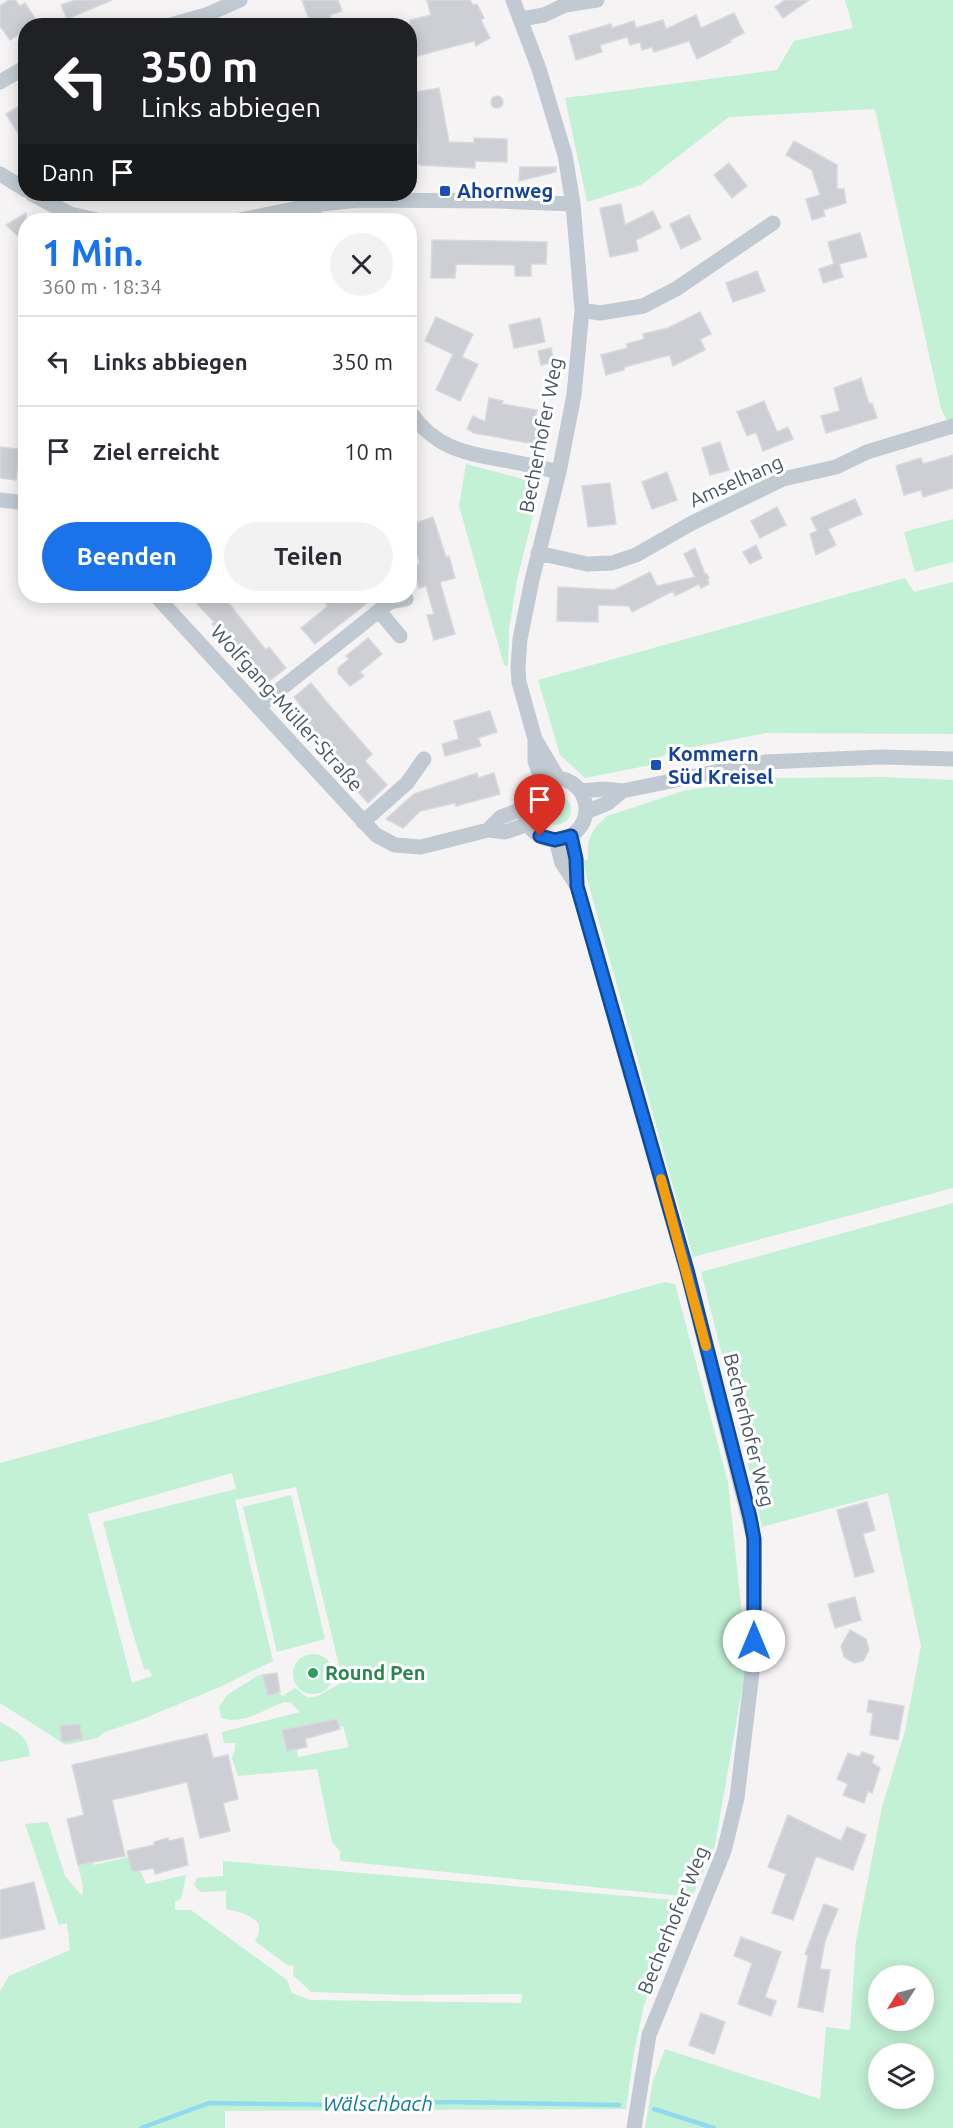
<!DOCTYPE html>
<html lang="de">
<meta charset="utf-8">
<style>
:root{--surface:#fff;--page:#f2f2f3;--text:#2b2b33;--muted:#7c7c81;--line:#e1e1e2;--accent:#1a73e8}
body{margin:0;font-family:Ubuntu,sans-serif;background:var(--page);color:var(--text);height:100vh;display:flex;flex-direction:column;font-size:22px;white-space:nowrap}
*{box-sizing:border-box;margin:0}
p{font-size:20px;color:var(--muted)}
.icon{flex:none;width:33px;height:33px;fill:none;stroke:currentColor;stroke-width:2;stroke-linecap:round;stroke-linejoin:round}
.map{position:relative;flex:1;overflow:hidden}
.sheet{position:absolute;left:18px;top:213px;width:399px;height:390px;display:flex;flex-direction:column;background:var(--surface);border-radius:24px;box-shadow:0 3px 15px #0003}
.sheet>*{flex:none}
.guide{position:absolute;left:18px;top:18px;width:399px;height:183px;border-radius:24px;box-shadow:0 3px 15px #0003;background:#202124;color:#fff;overflow:hidden}
.needle{width:39px;rotate:234deg}
.buttons{position:absolute;left:868px;top:1965px;display:grid;gap:12px}
.buttons a{display:grid;place-items:center;width:66px;height:66px;border-radius:50%;background:var(--surface);box-shadow:0 3px 15px #0003;font-size:30px}
.pin{position:absolute;display:grid;place-items:center;width:51px;height:51px;color:#fff;margin:-62px -26px;border-radius:50% 50% 50% 0;rotate:-45deg;box-shadow:0 0 6px #0007}
.pin .icon{rotate:45deg}
.me{position:absolute;width:66px;margin:-33px;rotate:0deg;stroke-linejoin:round;filter:drop-shadow(0 0 4px #0008)}
.turn{display:flex;align-items:center;gap:21px;height:126px;padding:0 24px;font-size:27px}
.turn .icon{width:78px;height:78px;stroke-width:2.5}
.turn b{display:block;font-size:42px;line-height:51px}
.then{display:flex;align-items:center;height:57px;padding:0 24px;background:#0003;gap:12px;font-size:22px}
.round{display:grid;place-items:center;flex:none;width:63px;height:63px;border-radius:32px;background:var(--page)}
.overview{display:flex;align-items:center;justify-content:space-between;height:102px;padding:0 24px}
h1{font-size:36px;font-weight:600;line-height:45px;color:var(--accent)}
.primary-button{display:flex;gap:12px;margin-top:auto;padding:12px 24px}
.primary-button a{flex:1;height:69px;border-radius:36px;background:var(--accent);color:#fff;font-size:24px;font-weight:600;line-height:69px;text-align:center}
.primary-button a+a{background:var(--page);color:var(--text)}
ul{padding:0;list-style:none}
li{display:flex;align-items:center;gap:18px;height:90px;padding:0 24px;border-top:2px solid var(--line)}
li div{flex:1}
li b{display:block;font-size:22px}
li em{font-style:normal}
.map>svg:first-child{display:block}
.green{fill:#c3f1d5;fill-rule:evenodd}
.lines{fill:none;stroke-linecap:round;stroke-linejoin:round}
.stream{stroke:#90daee;stroke-width:4.5}
.building{fill:#cdcfd5;stroke:#d7d9de;stroke-width:1.5}
.minor{stroke:#c1cad2;stroke-width:15}
.route-casing{stroke:#114b97;stroke-width:15}
.route{stroke:#1a73e8;stroke-width:10}
.slow{stroke:#f59e0b;stroke-width:10}
.transit-dot{fill:#1a4fb4;stroke:#fff;stroke-width:2}
.leisure-dot{fill:#2e9e5b;stroke:#fff;stroke-width:2}
.labels{text-anchor:middle;stroke-width:6;stroke-linejoin:round;paint-order:stroke}
.transit-label{font-size:20px;font-weight:bold;fill:#164399;stroke:#fff;text-anchor:start}
.street-label{font-size:20px;fill:#4a5661;stroke:#fff}
.leisure-label{font-size:20px;font-weight:bold;fill:#27864d;stroke:#fff;text-anchor:start}
.water-label{font-size:21px;font-style:italic;fill:#0c7c9b;stroke:#fff}
</style>
<div class="map">
<svg width="953" height="2128" viewBox="0 0 953 2128">
<rect width="100%" height="100%" fill="#f5f3f3"/>
<path class="green" d="M845,0H953V431L941,409L875,109L729,117L641,185L587,202L565,98L777,70L794,41L853,28Z
M466,464L516,477L536,484L539,491L517,580L509,629L508,667L504,665L459,506Z
M953,519V562L915,572L904,532Z
M905,578L914,592L953,582V734L766,733L679,750L652,760L651,765L585,778L560,755L538,680Z
M883,777L953,780V1188L693,1257L582,861L588,859C587,838 591,830 607,816L683,791L768,778Z
M541 810a15 15 0 1 1 30 0a15 15 0 1 1-30 0Z
M953,1203V2128H645L653,2081L665,2049L820,2099L826,2027L850,2030L856,1941L882,1807L905,1731L921,1646L888,1493L762,1527L736,1410L701,1272ZM879,1976H924V2020H879ZM879,2054H924V2098H879Z
M665,1282L675,1284L728,1482L747,1661L715,1845L692,1897L340,1861V1851L332,1842L317,1769L238,1776L232,1758L235,1749V1743H224L222,1732L300,1712L291,1703L285,1702C262,1709 247,1725 221,1718L219,1707L227,1695L259,1675L277,1673L278,1693L283,1696L295,1688L308,1698L318,1696L343,1682L296,1487L235,1500L273,1661L222,1686L143,1719L105,1732L97,1738L66,1745L0,1703V1463ZM232,1473L236,1489L103,1522L130,1624L144,1669L150,1670L152,1676L132,1683L88,1514ZM343,1726L349,1747L298,1757L295,1742Z
M291,1495L325,1639L277,1652L243,1507Z
M293 1674a20 20 0 1 1 40 0a20 20 0 1 1-40 0Z
M0,1722C17,1732 28,1735 30,1756L0,1762Z
M48,1822L65,1876L82,1896L83,1887L78,1865L93,1862L94,1865L137,1855L140,1870L146,1884L186,1875L181,1899L175,1902V1910H191L287,1980L292,1993L310,2000L521,2003L522,1994L408,1995L311,1992L293,1975L294,1966L287,1965L255,1941L259,1933V1924C250,1914 239,1912 226,1909V1891L201,1892L194,1885L197,1878L223,1876V1861L673,1900V1907L679,1911L644,2005L634,2052L626,2109L225,2111V2128H0V1991L9,1976L70,1950L67,1923L59,1925L25,1824Z"/>
<g class="lines">
<path class="stream" d="M654,2109L714,2128
M141,2128L209,2103L346,2105L448,2102L619,2105"/>
</g>
<path class="building" d="M9,0H15L20,6L25,3L37,21L31,26H26V29L10,40L0,26V6Z
M75,0H112L67,19L61,5Z
M302,0H338L342,11L330,15L331,17L311,25Z
M427,0H470L473,5L477,4L484,18L481,20L490,38L476,46L474,41L410,58V20L431,15Z
M785,0H809L783,18L775,7Z
M734,13L744,33L730,40L731,42L697,59L689,41L654,52L652,47L642,50L640,42L630,45L627,37L600,45L602,52L576,60L569,36L611,24L612,28L634,21L636,28L663,20L666,29L696,15L701,28Z
M439,88L449,142L474,143V138L507,139V162L475,161V168L420,165L418,163L419,145L410,93Z
M491 102a6 6 0 1 1 12 0a6 6 0 1 1-12 0Z
M26,102V146L6,114Z
M794,141L837,165V189H844L846,203L823,210L825,216L812,220L806,199L820,195L812,170L786,155Z
M729,163L747,186L732,198L714,175Z
M520,167H556V172L519,181Z
M621,204L625,225L653,211L661,228L636,240L638,251L610,257L600,208Z
M26,213V231L18,236L6,225Z
M689,215L701,239L681,249L670,224Z
M860,233L867,257L839,264L843,277L823,283L819,269L834,264L828,242Z
M432,240L547,242L546,264H531V276H515V265L456,264L455,278H431Z
M757,271L765,291L733,302L726,283Z
M700,312L711,334L700,339L705,350L673,366L670,355L624,367V370L606,375L601,355L628,348L626,344L644,339L643,334L668,328Z
M436,317L473,334L462,357L478,364L460,401L436,390L453,354L425,341Z
M540,318L545,342L514,348L509,325Z
M551,348L554,362L541,365L538,351Z
M861,378L869,404L872,403L877,418L826,433L821,416L840,411L834,388Z
M489,398L503,401L502,404L537,410L534,422L549,425L545,446L474,433L467,429L473,416L485,422Z
M764,401L777,432L788,427L793,439L763,451L756,432L747,436L737,412Z
M720,442L729,470L710,475L702,448Z
M0,447L26,450V465L18,464L16,480L0,478Z
M953,455V488L923,497L921,490L904,495L896,466L921,458L923,464Z
M667,472L677,500L652,509L642,482Z
M610,483L616,524L588,527L582,486Z
M855,499L862,514L828,529L836,545L816,555L810,534L817,531L811,518Z
M777,507L786,525L760,538L751,521Z
M433,517L446,557L449,556L455,578L440,582L455,634L434,640L427,615L434,614L426,586L419,588L413,566L420,564L410,531V525Z
M756,545L762,558L750,564L743,552Z
M695,548L705,574H707L709,578L707,579L709,584L701,588L699,584L675,596L673,591L632,612L629,606L598,605V622L557,621L558,587L614,590L650,572L657,586L695,577L684,554Z
M190,596H223L266,650L269,647L286,668L268,682L261,674L258,676L235,647L232,650L212,624L214,622Z
M320,596H376L315,644L301,628L328,606Z
M368,638L382,654L360,672L364,676L350,686L338,673V668L349,659L346,656Z
M311,683L330,706L372,754L365,761L387,785L368,803L350,783L354,779L312,733L308,736L293,720L305,711L294,697Z
M490,711L497,732L478,738L481,746L445,756L442,744L459,739L454,721Z
M477,773L478,778L494,773L500,794L456,806L455,803L420,811L403,828L386,819L414,794Z
M867,1502L875,1530L863,1534L874,1572L855,1577L837,1510Z
M855,1597L861,1620L835,1628L828,1604Z
M850,1630L866,1639L869,1650L863,1661L854,1663L844,1657L841,1646Z
M277,1673L280,1692L268,1696L263,1675Z
M869,1700L904,1706L898,1740L870,1735L873,1713L867,1712Z
M337,1719L340,1729L305,1739L307,1747L287,1751L282,1730Z
M80,1724L82,1739L62,1742L60,1726Z
M207,1734L213,1758L228,1755L238,1799L223,1803L230,1831L200,1838L187,1782L112,1800L125,1856L78,1865L67,1819L84,1815L72,1765Z
M862,1752L874,1756L872,1763L880,1768L872,1793L868,1791L864,1803L843,1795L848,1784L837,1779L848,1753L859,1757Z
M788,1815L841,1841L847,1827L866,1835L853,1870L816,1856L793,1920L772,1913L786,1874L768,1867Z
M168,1838L169,1841L183,1838L188,1865L155,1874L154,1868L132,1872L127,1851L154,1845V1842Z
M34,1882L45,1929L0,1939V1890Z
M824,1904L838,1909L825,1941L820,1969L830,1970L823,2012L798,2007L808,1955L805,1954Z
M741,1937L781,1952L765,1997L776,2001L771,2016L738,2004L752,1963L734,1956Z
M701,2013L725,2022L714,2054L689,2045Z"/>
<g class="lines">
<path class="minor" d="M513,0L539,69L565,155L573,204L582,310L574,395L559,472L532,580L520,639L518,667L519,682L535,739V761L542,781
M521,19L544,15L565,5L597,0
M167,26L206,15L240,0
M0,82L26,67
M0,174L26,190
M32,194L70,214L97,220
M313,205L315,220
M240,220L313,205L358,200L497,201L573,204
M582,310L600,313L643,306L676,289L773,223
M410,412C437,450 466,453 509,461C526,464 542,468 559,472
M0,500L26,503
M538,553L587,564L612,563L636,555L692,523L783,479L836,467L867,452L953,426
M156,596L376,835L395,845L421,847L488,830L505,832L529,824
M379,611L400,636
M258,707L390,602L406,599
M535,739L558,778
M524 809a31 31 0 1 1 62 0a31 31 0 1 1-62 0Z
M580,791L605,789L622,791L765,762L881,757L953,759
M586,812L608,803L622,791
M363,822L407,783L424,759
M488,830L501,817L525,808
M571,836L576,859L577,886L687,1271L754,1539L753,1664L737,1798L724,1851L649,2035L634,2128
M556,840L562,863L577,886"/>
</g>
<g class="lines">
<g class="route-casing">
<path id="route" d="M540,836L555,840L571,836L576,859L577,886L687,1270L750,1517L754,1539V1641"/>
</g>
<use href="#route" class="route"/>
<path class="slow" d="M661,1179L706,1346"/>
</g>
<g class="transit-dot">
<rect x="439" y="185" width="12" height="12" rx="3"/>
<rect x="650" y="759" width="12" height="12" rx="3"/>
</g>
<circle class="leisure-dot" cx="313" cy="1673" r="6"/>
<g class="labels">
<g class="transit-label">
<text x="457" y="198">Ahornweg</text>
<text x="668" y="761">Kommern<tspan x="668" dy="23">Süd Kreisel</tspan></text>
</g>
<g class="street-label">
<text transform="translate(541 435) rotate(-79)" y="7">Becherhofer Weg</text>
<text transform="translate(736 481) rotate(-24)" y="7">Amselhang</text>
<text transform="translate(287 708) rotate(48)" y="7">Wolfgang-Müller-Straße</text>
<text transform="translate(749 1430) rotate(76)" y="7">Becherhofer Weg</text>
<text transform="translate(673 1920) rotate(-68)" y="7">Becherhofer Weg</text>
</g>
<g class="leisure-label">
<text x="325" y="1680">Round Pen</text>
</g>
<g class="water-label">
<text x="378" y="2111">Wälschbach</text>
</g>
</g>
</svg>
<div class="buttons">
<a><svg class="needle" viewBox="-14 -14 28 28"><path d="M0-13l5 13h-10z" fill="#e53935"/><path d="M0 13l5-13h-10z" fill="#7c7c81"/></svg></a>
<a><svg class="icon" aria-label="layers" viewBox="0 0 24 24"><path d="M12 4l9 5-9 5-9-5zM3 14l9 5 9-5"/></svg></a>
</div>
<div class="pin" style="left:540px;top:836px;background:#d93025"><svg class="icon" aria-label="arrive" viewBox="0 0 24 24"><path d="M6 21V4h12l-3 4 3 4H6"/></svg></div>
<svg class="me" style="left:754px;top:1641px" viewBox="-20 -20 40 40"><circle r="19" fill="#fff"/><path d="M0-13L10 11 0 6-10 11z" fill="#1a73e8"/></svg>
<div class="guide">
<div class="turn"><svg class="icon" aria-label="left" viewBox="0 0 24 24"><path d="M17 20v-9H6M10 6l-5 5 5 5"/></svg><div><b>350 m</b>Links abbiegen</div></div>
<div class="then">Dann<svg class="icon" aria-label="arrive" viewBox="0 0 24 24"><path d="M6 21V4h12l-3 4 3 4H6"/></svg></div>
</div>
<section class="sheet">
<div class="overview"><div><h1>1 Min.</h1><p>360 m · 18:34</p></div><a class="round"><svg class="icon" aria-label="close" viewBox="0 0 24 24"><path d="M6 6l12 12M18 6L6 18"/></svg></a></div>
<ul>
<li><svg class="icon" aria-label="left" viewBox="0 0 24 24"><path d="M17 20v-9H6M10 6l-5 5 5 5"/></svg><div><b>Links abbiegen</b></div><em>350 m</em></li>
<li><svg class="icon" aria-label="arrive" viewBox="0 0 24 24"><path d="M6 21V4h12l-3 4 3 4H6"/></svg><div><b>Ziel erreicht</b></div><em>10 m</em></li>
</ul>
<div class="primary-button"><a>Beenden</a><a>Teilen</a></div>
</section>
</div>
